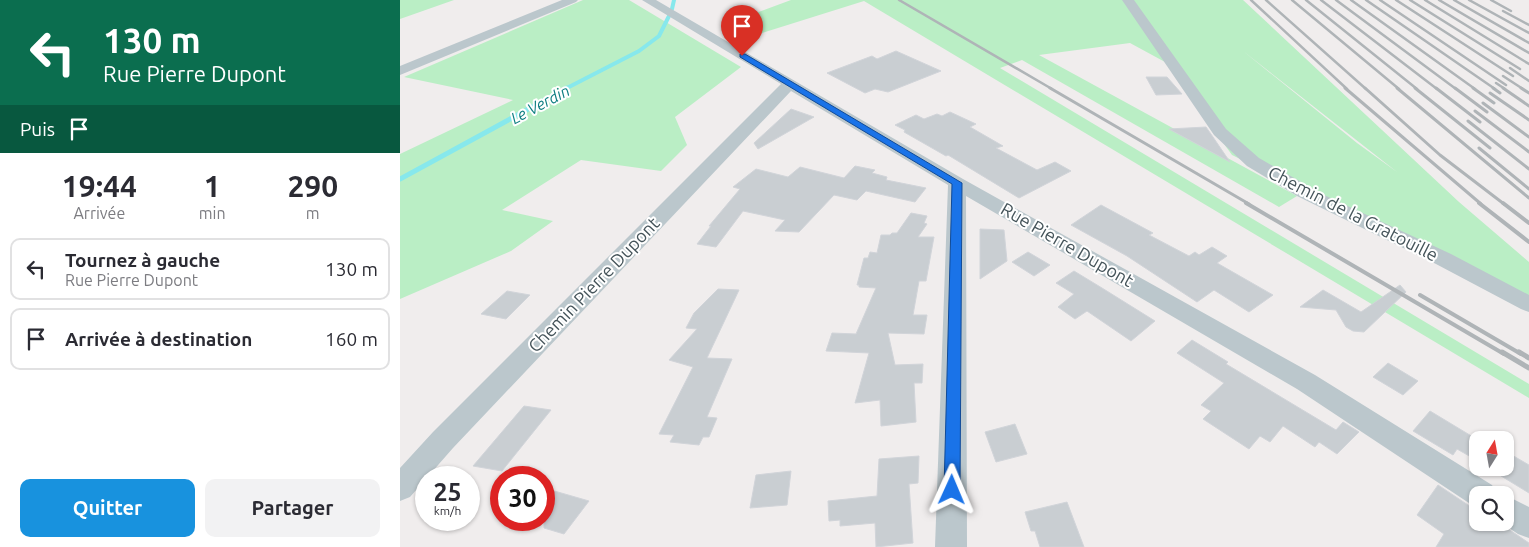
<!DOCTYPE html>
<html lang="fr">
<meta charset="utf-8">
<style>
:root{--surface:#fff;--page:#f2f2f3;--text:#2b2b33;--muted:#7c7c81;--line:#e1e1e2;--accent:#1892de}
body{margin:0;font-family:Ubuntu,sans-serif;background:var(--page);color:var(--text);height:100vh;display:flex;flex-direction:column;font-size:19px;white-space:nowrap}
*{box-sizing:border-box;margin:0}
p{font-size:16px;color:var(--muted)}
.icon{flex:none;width:28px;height:28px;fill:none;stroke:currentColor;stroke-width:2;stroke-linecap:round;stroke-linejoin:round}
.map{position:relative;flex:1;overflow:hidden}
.side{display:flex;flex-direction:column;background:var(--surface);width:400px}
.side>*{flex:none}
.top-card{background:#0b6e4f;color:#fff;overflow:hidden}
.needle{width:32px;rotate:11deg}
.tools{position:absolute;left:1069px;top:431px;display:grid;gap:10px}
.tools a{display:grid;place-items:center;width:45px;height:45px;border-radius:10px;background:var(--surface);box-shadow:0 1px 4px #0004;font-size:25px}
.speed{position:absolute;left:15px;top:466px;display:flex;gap:10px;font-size:25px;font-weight:700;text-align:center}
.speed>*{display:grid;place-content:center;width:65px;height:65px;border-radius:50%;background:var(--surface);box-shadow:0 1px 4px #0004;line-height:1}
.speed small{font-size:12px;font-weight:400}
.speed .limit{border:8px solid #d22;background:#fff;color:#111}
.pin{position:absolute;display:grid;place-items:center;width:42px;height:42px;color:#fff;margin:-51px -21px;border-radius:50% 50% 50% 0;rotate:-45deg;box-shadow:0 0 5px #0007}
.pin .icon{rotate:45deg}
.me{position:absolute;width:55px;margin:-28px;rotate:1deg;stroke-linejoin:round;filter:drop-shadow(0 0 4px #0008)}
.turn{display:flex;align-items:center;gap:18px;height:105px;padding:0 20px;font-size:22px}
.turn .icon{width:65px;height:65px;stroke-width:2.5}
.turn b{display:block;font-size:35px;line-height:42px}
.then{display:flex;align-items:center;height:48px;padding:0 20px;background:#0003;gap:10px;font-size:19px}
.eta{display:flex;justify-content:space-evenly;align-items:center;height:85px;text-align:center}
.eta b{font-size:30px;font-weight:700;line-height:35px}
.button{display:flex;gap:10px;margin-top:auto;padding:10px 20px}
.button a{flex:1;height:58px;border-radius:10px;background:var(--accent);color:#fff;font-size:20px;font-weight:700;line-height:58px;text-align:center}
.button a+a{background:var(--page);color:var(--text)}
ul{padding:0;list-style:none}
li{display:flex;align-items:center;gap:15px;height:62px;margin:0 10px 8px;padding:0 10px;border:2px solid var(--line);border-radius:10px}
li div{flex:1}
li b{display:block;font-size:19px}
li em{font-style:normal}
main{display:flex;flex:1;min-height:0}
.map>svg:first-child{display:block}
.green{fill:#baeec5;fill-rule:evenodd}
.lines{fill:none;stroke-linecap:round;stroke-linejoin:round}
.stream-far1{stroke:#87e8ec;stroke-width:4}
.stream{stroke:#87e8ec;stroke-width:5}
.building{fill:#c9ced2;stroke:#d1d4d9}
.minor{fill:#bbc7cc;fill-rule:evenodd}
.rail-far3{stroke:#afb4b7;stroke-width:2.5}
.rail-far2{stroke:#afb4b7;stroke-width:3}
.rail-far1{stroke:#afb4b7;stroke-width:4}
.rail{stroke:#afb4b7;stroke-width:5}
.route{fill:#1a73e8;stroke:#114b97}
.labels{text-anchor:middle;stroke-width:4;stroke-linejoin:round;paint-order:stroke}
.far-water-label{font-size:16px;font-style:italic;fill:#0d7d81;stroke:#fff}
.street-label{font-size:18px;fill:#45545a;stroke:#fff}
</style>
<main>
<section class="side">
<div class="top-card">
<div class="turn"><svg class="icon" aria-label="left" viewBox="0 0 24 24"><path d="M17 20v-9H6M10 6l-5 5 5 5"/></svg><div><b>130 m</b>Rue Pierre Dupont</div></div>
<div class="then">Puis<svg class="icon" aria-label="arrive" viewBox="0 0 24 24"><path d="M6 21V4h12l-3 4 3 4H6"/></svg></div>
</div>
<div class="eta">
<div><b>19:44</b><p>Arrivée</p></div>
<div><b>1</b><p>min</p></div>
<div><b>290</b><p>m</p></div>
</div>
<ul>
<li><svg class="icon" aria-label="left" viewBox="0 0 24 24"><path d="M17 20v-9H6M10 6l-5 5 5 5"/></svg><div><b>Tournez à gauche</b><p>Rue Pierre Dupont</p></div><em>130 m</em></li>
<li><svg class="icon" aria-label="arrive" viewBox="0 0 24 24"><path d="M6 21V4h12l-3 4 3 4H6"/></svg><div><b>Arrivée à destination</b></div><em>160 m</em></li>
</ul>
<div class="button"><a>Quitter</a><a>Partager</a></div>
</section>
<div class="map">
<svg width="1129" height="547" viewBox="0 0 1129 547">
<rect width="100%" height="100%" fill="#f0eded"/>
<path class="green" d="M0,0H54L0,19Z
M183,0H229L341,67L275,117L287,145L261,171L181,160L102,210L153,221L111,251L0,299V154L113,100L4,77Z
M391,0H843L1059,202L1129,262V301L832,155L765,62L730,43L639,55L897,196L879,207L622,60L600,68L1129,384V398L464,1L356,35L323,25ZM843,51L997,172L957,143Z"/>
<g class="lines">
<path class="stream-far1" d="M272,9L274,0
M165,89L239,51L259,36L269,16"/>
<path class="stream" d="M0,179L167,88"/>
</g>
<path class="building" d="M496,51L541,71L488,92L475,89L465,93L427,73L472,56L477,59Z
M746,77H767L782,94L756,95Z
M391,109L414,117L358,149L354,143Z
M550,112L576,124L570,127L603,146L596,148L637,170L655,162L671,171L619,198L548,155L546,156L504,132L505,130L495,125L516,115L524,119L537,114L542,116Z
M806,127L813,137L830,162L769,129Z
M455,166L475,170L472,173L487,177L486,180L526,188L515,202L466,191L457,200L434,195L399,232L375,231L385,220L343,211L316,247L297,244L311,226H309L340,189L333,187L356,169L388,177L400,167L444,178Z
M701,205L753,233L749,235L789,256L795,252L799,255L812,247L827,256L817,263L873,295L849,312L814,290L797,302L727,256L671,225Z
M511,213L527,216L524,223L527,224L518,237H534L526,281H519L513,315H527L524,334L488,333L495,365L523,364L522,383H514L516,422L481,426L480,400L455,403L469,353L426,351L432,333L456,334L476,288L459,287V285H457L464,258H468L470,252L477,253L481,235H490L492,233H497Z
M580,229L604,230L607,261L580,279Z
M628,252L650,265L634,276L612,262Z
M674,271L702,288L755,321L731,341L687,311L675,319L658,307L674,294L656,283Z
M1000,285L1006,292L964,332L953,331L946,327L936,310L900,307L923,290L961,312Z
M318,289L339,290L307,358L332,359L307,417L317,418L309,437H303L299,445L270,442L274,435L259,434L293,367L269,360L297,329L286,328L294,313Z
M107,291L130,295L106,319L81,314Z
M792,340L828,362L826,364L936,430L943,422L959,432L937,454L919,442L915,447L883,426L870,442L860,436L849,449L803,419L811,411L801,405L824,383L777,353Z
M988,363L1018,381L1003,395L973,377Z
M124,406L151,410L102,471L73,466Z
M1030,411L1078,440V461L1057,449L1053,455L1013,431Z
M615,424L627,454L596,462L585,432Z
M1105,451L1129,465V493L1088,468H1105Z
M519,456L518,483L509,484L513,543L476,547L475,523L440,526V520L429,521L428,501L477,496L479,459Z
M391,471L387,505L350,508L356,475Z
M1038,485L1071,507L1078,509V522H1098L1129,543V547H1036L1044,534L1017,515Z
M144,488L189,501L164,534L144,528Z
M667,502L684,547H640L635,531H631L625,512Z"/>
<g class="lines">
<path class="minor" d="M162,0H178L176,2L0,75V66Z
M242,0H256L563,179L915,375L1092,485L1097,495H1078V507L1072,505L897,389L566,196L567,547H535L548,185L391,91L53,448L10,497L0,501V468L33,432L381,84Z
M722,0H734L826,129L859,158L924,195L1051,254L1129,295V312L1121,309L1036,264L897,196L847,166L814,135Z
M1105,495L1129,507V538L1118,534L1100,522H1105Z"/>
<path class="rail-far3" d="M499,0L652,89
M851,0L947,89
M866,0L966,89
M892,0L999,89
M906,0L1017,89
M921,0L1037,89
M936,0L1056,89
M951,0L1075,89
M966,0L1095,89
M980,0L1106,85
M996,0L1113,76
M1010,0L1120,69
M1025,0L1129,64
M1039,0L1129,53
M1054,0L1129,43
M1069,0L1129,33
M1091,0L1111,11
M1103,11L1129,25
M1110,68L1129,81
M1103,76L1123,89
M1096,83L1105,89"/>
<path class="rail-far2" d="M650,88L849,204
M945,88L1081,204
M965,88L1040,155L1104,204
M997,88L1129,198
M1015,88L1090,148
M1036,88L1080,122
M1055,88L1087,112
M1073,88L1094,103
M1093,88L1100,93
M1103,88L1129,106
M1121,88L1129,93
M1090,93L1129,120
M1083,103L1129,137
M1075,111L1129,152
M1068,121L1129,169
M1079,148L1129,189"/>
<path class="rail-far1" d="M846,203L1104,354
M1079,203L1129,242
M1103,203L1129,223
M1020,295L1121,354"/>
<path class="rail" d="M1102,352L1129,368
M1119,352L1129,358"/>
</g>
<path class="route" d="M340,54H345L562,183L560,490L558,495L552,497L547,495L544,490L552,184L340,57Z"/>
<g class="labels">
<g class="far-water-label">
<text transform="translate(140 104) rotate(-28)" y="6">Le Verdin</text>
</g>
<g class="street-label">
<text transform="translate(953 214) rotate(27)" y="6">Chemin de la Gratouille</text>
<text transform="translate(667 245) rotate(30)" y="6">Rue Pierre Dupont</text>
<text transform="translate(194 285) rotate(-46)" y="6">Chemin Pierre Dupont</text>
</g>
</g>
</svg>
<div class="tools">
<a><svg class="needle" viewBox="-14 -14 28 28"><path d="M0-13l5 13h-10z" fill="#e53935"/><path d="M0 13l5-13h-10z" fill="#7c7c81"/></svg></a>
<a><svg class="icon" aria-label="search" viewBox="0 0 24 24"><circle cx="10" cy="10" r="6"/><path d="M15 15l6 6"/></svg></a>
</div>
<div class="speed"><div>25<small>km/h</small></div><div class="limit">30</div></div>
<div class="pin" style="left:342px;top:56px;background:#d93025"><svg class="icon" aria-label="arrive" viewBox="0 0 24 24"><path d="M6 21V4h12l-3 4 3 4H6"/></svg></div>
<svg class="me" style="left:552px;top:490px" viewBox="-20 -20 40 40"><path d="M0-17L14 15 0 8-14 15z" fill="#1a73e8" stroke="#fff" stroke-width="4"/></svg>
</div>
</main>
